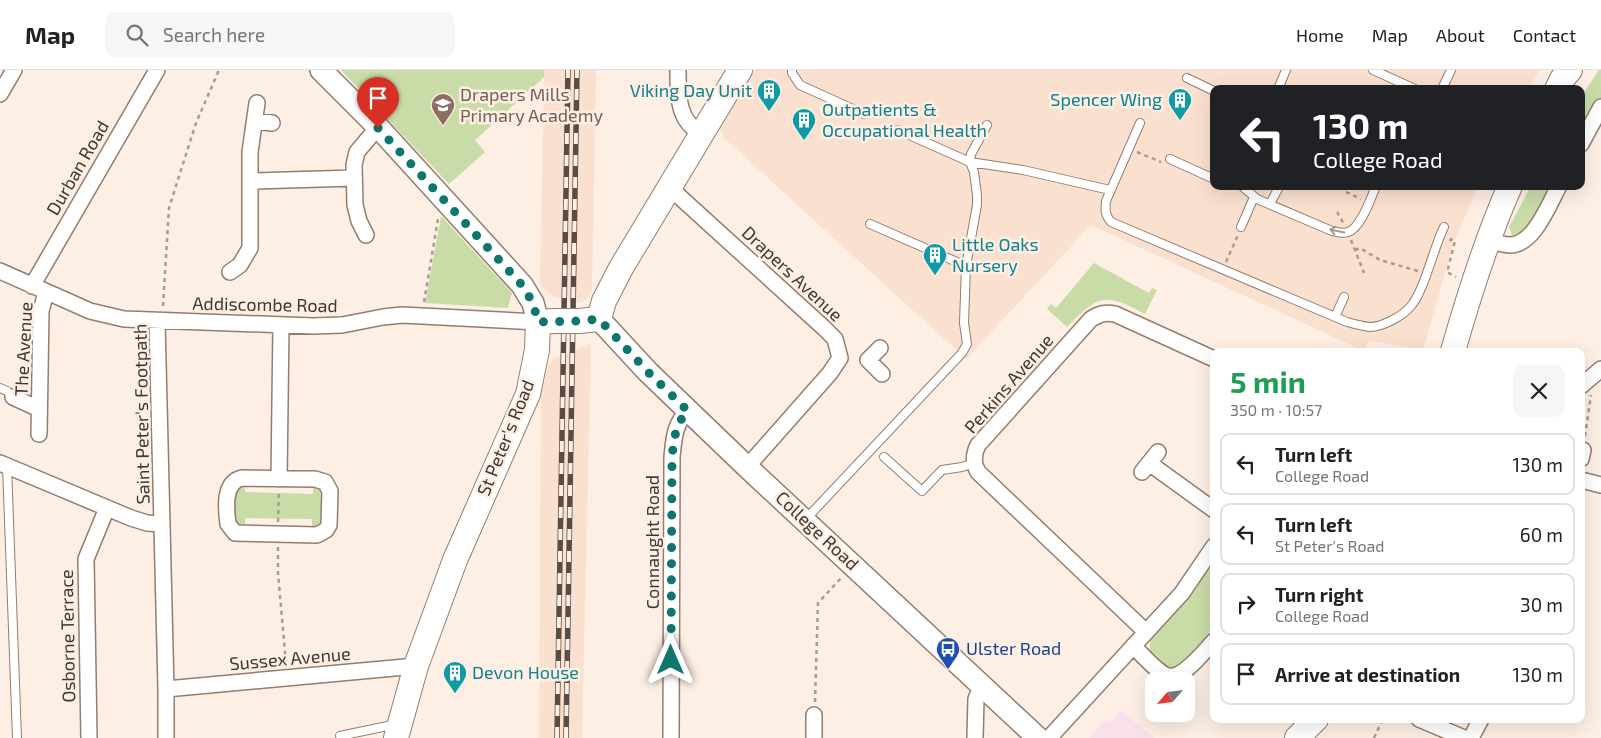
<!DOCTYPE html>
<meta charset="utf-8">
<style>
:root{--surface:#fff;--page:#f6f6f6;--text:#222;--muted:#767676;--line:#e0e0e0}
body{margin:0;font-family:"Exo 2",sans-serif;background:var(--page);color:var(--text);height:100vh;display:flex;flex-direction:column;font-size:19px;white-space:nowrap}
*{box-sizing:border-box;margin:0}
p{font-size:16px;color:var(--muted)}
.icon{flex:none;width:28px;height:28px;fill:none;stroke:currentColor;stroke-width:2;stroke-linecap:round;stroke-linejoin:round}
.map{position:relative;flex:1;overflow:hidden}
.details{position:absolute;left:1210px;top:278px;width:375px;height:375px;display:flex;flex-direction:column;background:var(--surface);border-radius:10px;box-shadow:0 5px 20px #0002}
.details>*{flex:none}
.top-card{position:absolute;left:1210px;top:15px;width:375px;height:105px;border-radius:10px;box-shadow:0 5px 20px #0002;background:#202124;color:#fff;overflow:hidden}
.needle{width:32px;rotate:242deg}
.tools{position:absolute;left:1145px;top:602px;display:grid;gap:10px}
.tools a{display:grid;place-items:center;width:50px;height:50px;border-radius:10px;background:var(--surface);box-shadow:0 5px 20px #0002;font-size:25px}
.pin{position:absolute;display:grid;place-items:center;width:42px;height:42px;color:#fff;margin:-51px -21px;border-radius:50% 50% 50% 0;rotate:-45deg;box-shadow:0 0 5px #0007}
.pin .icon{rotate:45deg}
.me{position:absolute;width:55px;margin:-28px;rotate:0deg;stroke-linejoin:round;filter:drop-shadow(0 0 4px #0008)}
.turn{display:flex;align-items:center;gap:18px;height:105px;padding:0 20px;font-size:22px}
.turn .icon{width:65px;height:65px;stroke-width:2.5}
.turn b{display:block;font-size:35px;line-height:42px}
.round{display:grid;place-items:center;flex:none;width:52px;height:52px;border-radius:10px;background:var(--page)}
.overview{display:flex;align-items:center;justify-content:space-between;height:85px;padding:0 20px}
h1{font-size:30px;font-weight:700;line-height:38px;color:#1e9e55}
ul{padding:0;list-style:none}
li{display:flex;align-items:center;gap:15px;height:62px;margin:0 10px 8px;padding:0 10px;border:2px solid var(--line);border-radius:10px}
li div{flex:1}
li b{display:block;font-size:19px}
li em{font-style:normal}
header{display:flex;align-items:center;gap:30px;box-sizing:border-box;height:70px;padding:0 25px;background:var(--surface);border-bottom:1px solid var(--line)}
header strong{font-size:24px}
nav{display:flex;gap:28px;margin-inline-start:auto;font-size:18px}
.search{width:350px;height:45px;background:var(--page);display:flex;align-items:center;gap:12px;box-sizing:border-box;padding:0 18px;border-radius:10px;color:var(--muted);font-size:19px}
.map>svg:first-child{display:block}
.commercial{fill:#f9e1eb}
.built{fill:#fae0cf}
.green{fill:#c9dca7}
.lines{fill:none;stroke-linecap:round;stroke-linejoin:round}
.lane-casing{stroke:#947d6e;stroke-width:10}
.street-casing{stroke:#947d6e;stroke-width:18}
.secondary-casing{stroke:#947d6e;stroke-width:24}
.primary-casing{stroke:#947d6e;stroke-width:26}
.path{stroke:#a79b92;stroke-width:2.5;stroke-dasharray:4 4;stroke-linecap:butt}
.lane{stroke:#fff;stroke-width:8}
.street{stroke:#fff;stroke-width:15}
.secondary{stroke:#fff;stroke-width:21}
.primary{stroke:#fff;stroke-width:24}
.rail-casing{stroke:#574d46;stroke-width:5.5}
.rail{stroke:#feefe4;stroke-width:4;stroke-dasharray:11;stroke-linecap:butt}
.primary-bridge-casing{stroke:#947d6e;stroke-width:26;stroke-linecap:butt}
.primary-bridge{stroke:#fff;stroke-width:24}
.oneway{stroke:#a09b98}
.route{stroke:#0f766e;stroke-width:9;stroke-dasharray:0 16.2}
.labels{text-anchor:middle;stroke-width:5;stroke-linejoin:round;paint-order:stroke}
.culture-label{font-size:18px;fill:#0d838f;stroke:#feefe4;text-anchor:start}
.education-label{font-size:18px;fill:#785e54;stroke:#feefe4;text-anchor:start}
.street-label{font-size:18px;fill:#413731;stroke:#feefe4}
.transit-label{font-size:18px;fill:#164399;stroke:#feefe4;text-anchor:start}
</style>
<header>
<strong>Map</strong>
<div class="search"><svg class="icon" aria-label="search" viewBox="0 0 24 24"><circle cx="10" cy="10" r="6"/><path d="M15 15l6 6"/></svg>Search here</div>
<nav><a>Home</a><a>Map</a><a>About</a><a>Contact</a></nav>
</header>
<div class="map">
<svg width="1601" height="668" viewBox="0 0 1601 668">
<rect width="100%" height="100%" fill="#feefe4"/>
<path class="commercial" d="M1121,640L1154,668H1089L1105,650L1110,653Z"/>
<path class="built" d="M341,0H596L592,221L587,229L579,233L555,227L546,222L540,214L544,8L475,70L485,82L449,114Z
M755,0H1540L1528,19H1214V116H1478L1452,177L1423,281L1369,270L1364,281L1091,155L966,289L724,68L719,57Z
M591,273L582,668H539L541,324L549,294L555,288Z"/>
<path class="green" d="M341,0H544V7L475,70L485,82L449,114Z
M1599,0H1601V29L1581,62V27Z
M1531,116H1552L1531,162L1520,169L1512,165L1509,157Z
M441,146L512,223L508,238L425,233Z
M1094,193L1149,223L1152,218L1157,220L1145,244C1104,222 1099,225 1067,257L1047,239L1051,234L1056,238Z
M244,413L245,422L313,424V415L318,416L324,422V453L312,459V449L245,448V458L240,456L234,448L233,424L235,418Z
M1214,491V563L1180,599L1170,600L1150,583V570L1185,531Z"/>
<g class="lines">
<g class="lane-casing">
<path id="lane" d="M792,0V3L800,15L864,44
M1373,0L1415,19
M1187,8L1214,21
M1278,19L1286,0
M1442,19L1451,0
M1140,53L1106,131C1105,140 1105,145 1111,152L1347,252C1354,254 1362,256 1370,257C1382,257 1403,246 1411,236C1425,219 1433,179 1444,157
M898,60L970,92L1023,100L1110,120
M1170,89L1214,109
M1242,116L1257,129L1332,161C1337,162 1343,164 1348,162C1361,158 1371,128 1376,116
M1270,134L1279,117
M870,154L966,196
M1241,157L1254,127
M1335,247L1344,227
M0,318L7,321L13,327
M884,387L922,421L942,400L962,397L974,393
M7,396L17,668
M805,450L962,283L967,274L964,253L966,196L977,135V125L974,102L970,92L971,84L987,55
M340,666L397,654"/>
</g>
<g class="street-casing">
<path id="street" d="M678,0C678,24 677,51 701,63
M0,24L14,0
M255,51L272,53
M1581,74L1601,37
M250,111L354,108
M670,118L824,258L835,269L840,288L830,303L747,397
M366,165L359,151L355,135L354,95L357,82L378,57
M1487,170C1494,172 1503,175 1510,175C1534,175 1549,134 1559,116
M0,201L90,241L124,249L313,256L342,255L383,247L402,245L538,252
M230,202L240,195L250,178V82L257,33
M32,216L157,0
M157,252L166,619V668
M880,278L868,290L882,304
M1581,316L1601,299
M13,327L39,339
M39,364L41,241L46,222
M1581,389L1583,380
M0,393L131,448L147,453L162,454
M1149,393L1214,440
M1142,402L1158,382
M242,408L315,409L325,412L330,421L329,455L326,460L317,465L235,463L228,454C226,439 223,412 242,408Z
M279,409L281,255
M1581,410L1601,415
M1146,562L978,402C973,393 973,385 978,375L1091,249C1099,244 1105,242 1115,244L1214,289
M1133,576C1143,585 1154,599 1165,605C1181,613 1204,581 1214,571
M166,619L416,596
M1419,649L1464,668
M89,668L86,489L107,438
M671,668L672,387C674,369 674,354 688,341
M814,668V645
M975,668L976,629L982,614
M1049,668L1182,523L1214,476
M1471,668L1481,649"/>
</g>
<g class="secondary-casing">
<path id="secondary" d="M321,0L378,57L522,215L533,233L538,252
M599,249L648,302L747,397L1038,668"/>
</g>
<g class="primary-casing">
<path id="primary" d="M1557,19L1562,9L1570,0
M579,251L599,249L604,231L621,198L740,0
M1453,281C1469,225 1486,170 1510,116
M396,668L416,596L455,490L528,324L537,280L538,252L555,251
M1297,668L1316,649"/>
</g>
<path class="path" d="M1137,82L1161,92
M1346,122L1361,129
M1337,142L1344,154
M1351,170L1364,203
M1450,171L1451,169L1455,171L1447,202L1456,207
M1355,180L1360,178L1380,190L1418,201
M1226,192L1238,165
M424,232L438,149
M163,236L169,138L196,53L219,0
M1585,366L1591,325
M278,452L279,422
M278,477V503L286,594
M815,632L818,533L842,507
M1374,668L1383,649"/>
<use href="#lane" class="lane"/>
<use href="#street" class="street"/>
<use href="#secondary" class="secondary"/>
<use href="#primary" class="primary"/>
<g class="rail-casing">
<path id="rail" d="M557,668L568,0
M566,668L577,0"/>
</g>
<use href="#rail" class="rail"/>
<g class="primary-bridge-casing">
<path id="primary-bridge" d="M555,251H579"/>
</g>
<use href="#primary-bridge" class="primary-bridge"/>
</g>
<defs><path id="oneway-shaft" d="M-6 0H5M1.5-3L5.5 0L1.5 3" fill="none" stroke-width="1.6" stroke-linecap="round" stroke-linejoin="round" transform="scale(1.25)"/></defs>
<use class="oneway" href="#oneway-shaft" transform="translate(1337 161) rotate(-169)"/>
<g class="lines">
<path class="route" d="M378,58L522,215L533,233L538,252L579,251L599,249L648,302L688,341C675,354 674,369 672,387L671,590"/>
</g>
<defs>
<g id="building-pin" transform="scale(1.25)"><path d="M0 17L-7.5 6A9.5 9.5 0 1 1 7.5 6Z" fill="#0f9aa8" stroke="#feefe4"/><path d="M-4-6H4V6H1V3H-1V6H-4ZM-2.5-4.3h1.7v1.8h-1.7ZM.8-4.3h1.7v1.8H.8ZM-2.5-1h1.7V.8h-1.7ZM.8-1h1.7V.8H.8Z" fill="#fff"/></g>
<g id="school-pin" transform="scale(1.25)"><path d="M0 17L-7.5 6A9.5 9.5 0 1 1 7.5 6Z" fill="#8d6e63" stroke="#feefe4"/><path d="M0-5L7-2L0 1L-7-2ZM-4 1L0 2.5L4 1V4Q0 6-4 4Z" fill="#fff"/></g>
<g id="bus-pin" transform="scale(1.25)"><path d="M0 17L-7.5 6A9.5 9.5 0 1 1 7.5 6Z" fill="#1a4fb4" stroke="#feefe4"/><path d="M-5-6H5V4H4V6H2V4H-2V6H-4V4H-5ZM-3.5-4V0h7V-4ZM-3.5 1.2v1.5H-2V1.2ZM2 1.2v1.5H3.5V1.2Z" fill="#fff"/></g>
</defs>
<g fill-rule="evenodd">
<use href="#building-pin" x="769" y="21"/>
<use href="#building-pin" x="1180" y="30"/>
<use href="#school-pin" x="443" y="35"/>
<use href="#building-pin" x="804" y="50"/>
<use href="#building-pin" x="935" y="185"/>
<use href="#bus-pin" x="948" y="579"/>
<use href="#building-pin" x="455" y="603"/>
</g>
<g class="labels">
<g class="culture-label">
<text x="752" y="27" text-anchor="end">Viking Day Unit</text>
<text x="1162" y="36" text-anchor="end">Spencer Wing</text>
<text x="822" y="46">Outpatients &amp;<tspan x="822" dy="21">Occupational Health</tspan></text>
<text x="952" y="181">Little Oaks<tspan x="952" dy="21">Nursery</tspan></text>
<text x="472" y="609">Devon House</text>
</g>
<g class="education-label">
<text x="460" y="31">Drapers Mills<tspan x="460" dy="21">Primary Academy</tspan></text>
</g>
<g class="street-label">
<text transform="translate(78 98) rotate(-60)" y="6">Durban Road</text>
<text transform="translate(792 204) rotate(43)" y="6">Drapers Avenue</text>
<text transform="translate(265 235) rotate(1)" y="6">Addiscombe Road</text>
<text transform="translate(24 279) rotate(-87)" y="6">The Avenue</text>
<text transform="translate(1009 314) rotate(-49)" y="6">Perkins Avenue</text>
<text transform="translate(142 344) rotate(-91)" y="6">Saint Peter's Footpath</text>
<text transform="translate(506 368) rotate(-68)" y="6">St Peter's Road</text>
<text transform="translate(817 461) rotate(43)" y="6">College Road</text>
<text transform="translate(653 472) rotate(-90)" y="6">Connaught Road</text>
<text transform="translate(68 566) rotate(-91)" y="6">Osborne Terrace</text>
<text transform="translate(290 589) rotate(-5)" y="6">Sussex Avenue</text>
</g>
<g class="transit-label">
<text x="966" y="585">Ulster Road</text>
</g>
</g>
</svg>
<div class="tools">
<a><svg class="needle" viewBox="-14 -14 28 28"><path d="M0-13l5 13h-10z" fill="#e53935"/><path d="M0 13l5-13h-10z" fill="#767676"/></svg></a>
</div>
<div class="pin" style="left:378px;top:58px;background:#d93025"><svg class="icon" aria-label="arrive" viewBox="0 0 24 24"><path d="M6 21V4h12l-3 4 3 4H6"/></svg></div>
<svg class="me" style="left:671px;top:590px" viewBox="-20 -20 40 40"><path d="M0-17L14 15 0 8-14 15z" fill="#0f766e" stroke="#fff" stroke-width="4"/></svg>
<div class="top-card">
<div class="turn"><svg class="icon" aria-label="left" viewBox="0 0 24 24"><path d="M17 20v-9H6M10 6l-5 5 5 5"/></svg><div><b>130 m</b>College Road</div></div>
</div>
<section class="details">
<div class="overview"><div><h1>5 min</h1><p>350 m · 10:57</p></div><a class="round"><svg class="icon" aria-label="close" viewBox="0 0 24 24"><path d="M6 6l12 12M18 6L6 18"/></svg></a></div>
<ul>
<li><svg class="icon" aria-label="left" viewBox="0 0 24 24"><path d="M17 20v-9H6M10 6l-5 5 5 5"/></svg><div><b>Turn left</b><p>College Road</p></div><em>130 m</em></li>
<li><svg class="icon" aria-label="left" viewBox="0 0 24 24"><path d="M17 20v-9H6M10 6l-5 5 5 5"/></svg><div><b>Turn left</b><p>St Peter's Road</p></div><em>60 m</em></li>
<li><svg class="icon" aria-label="right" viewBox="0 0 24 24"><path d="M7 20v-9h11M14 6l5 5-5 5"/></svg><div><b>Turn right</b><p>College Road</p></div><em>30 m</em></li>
<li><svg class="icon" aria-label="arrive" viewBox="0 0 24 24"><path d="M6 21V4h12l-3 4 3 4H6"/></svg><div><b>Arrive at destination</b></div><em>130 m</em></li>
</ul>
</section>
</div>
